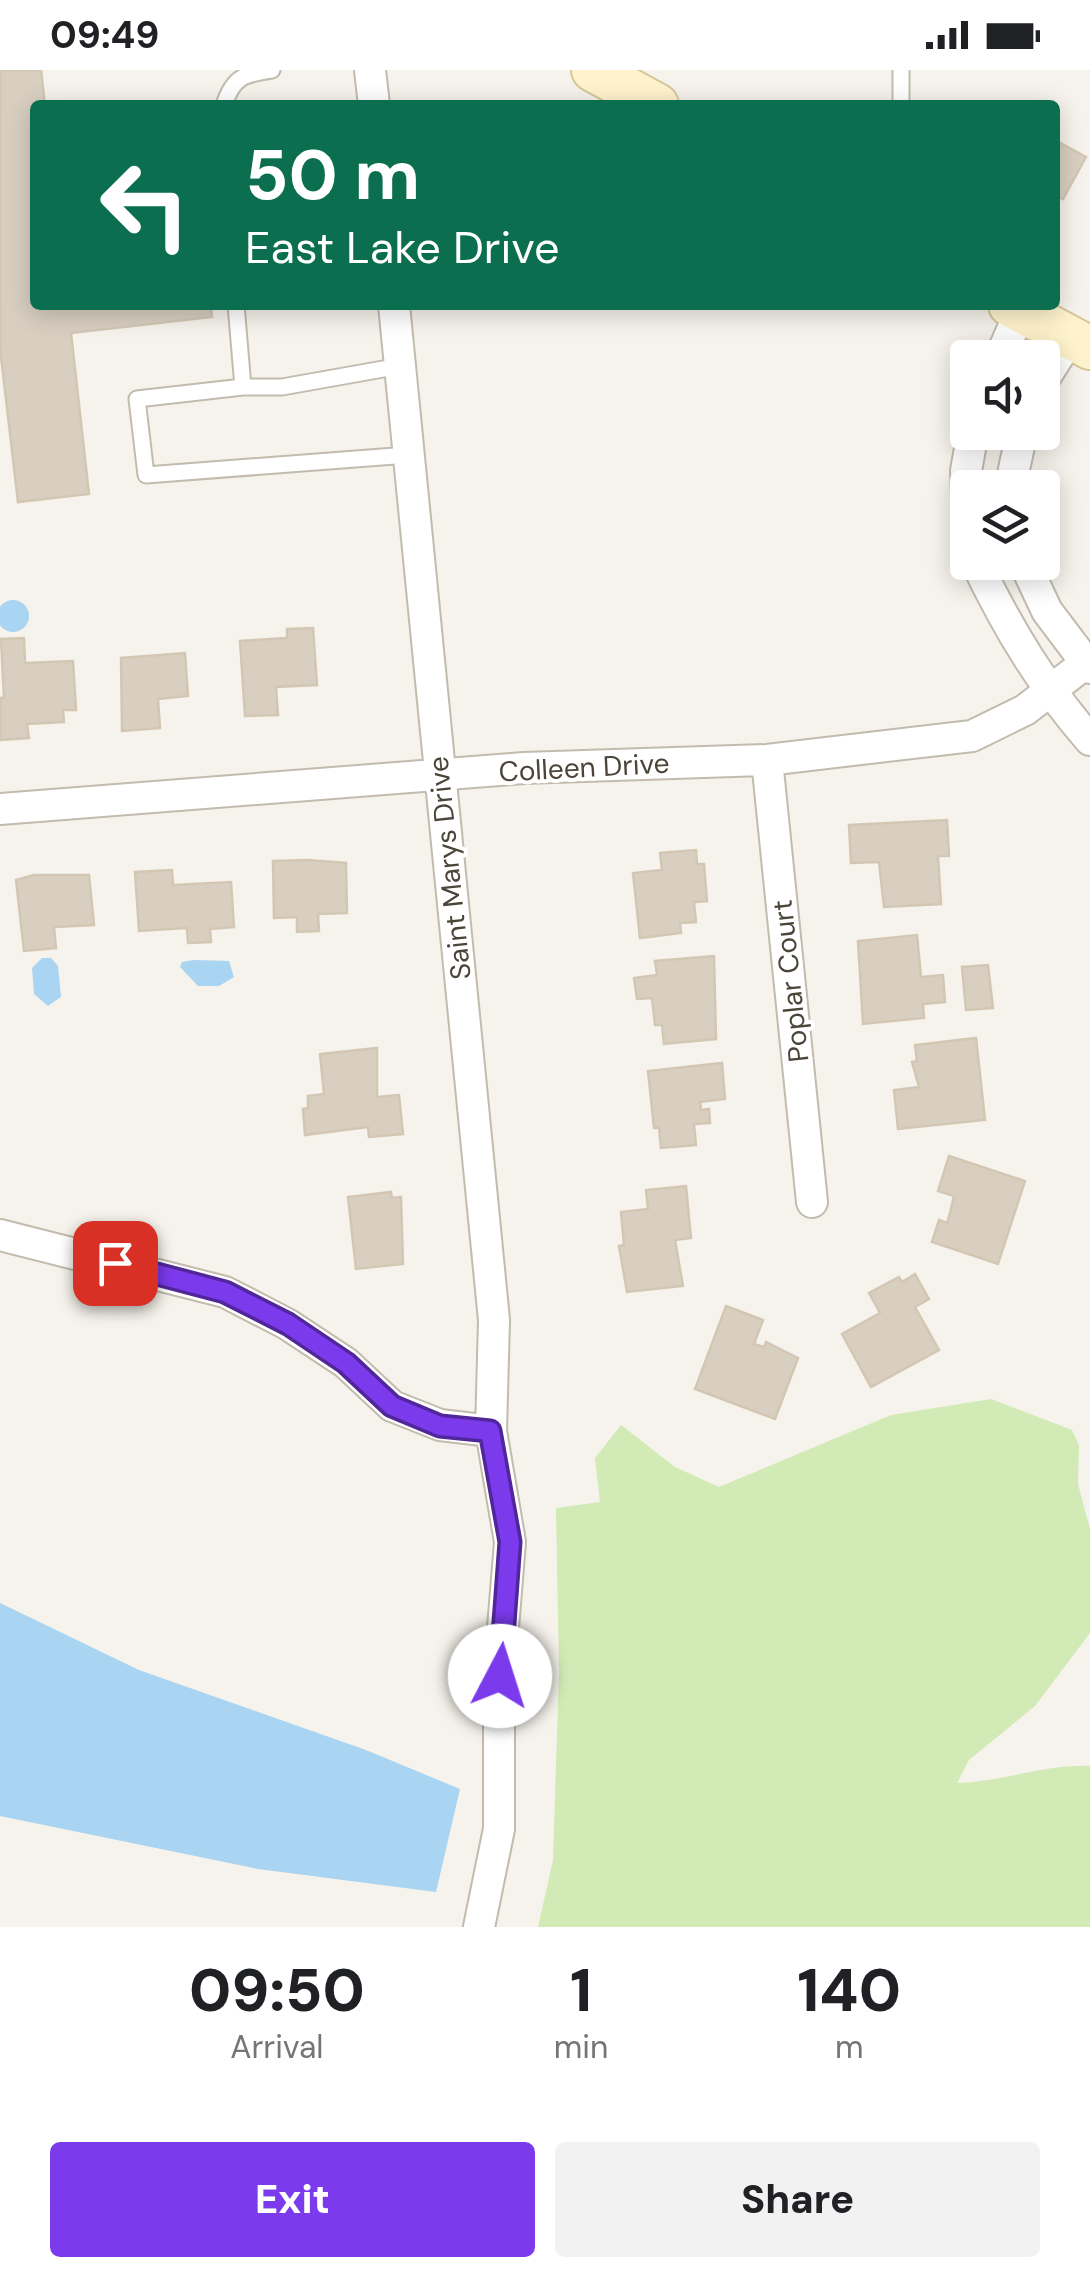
<!DOCTYPE html>
<style>
:root{--surface:#fff;--page:#f2f2f2;--text:#202124;--muted:#757577;--accent:#7c3aed}
body{margin:0;font-family:"DM Sans",sans-serif;background:var(--page);color:var(--text);height:100vh;display:flex;flex-direction:column;font-size:38px;white-space:nowrap}
*{box-sizing:border-box;margin:0}
p{font-size:32px;color:var(--muted)}
.icon{flex:none;width:55px;height:55px;fill:none;stroke:currentColor;stroke-width:2;stroke-linecap:round;stroke-linejoin:round}
.map{position:relative;height:1857px;overflow:hidden}
.drawer{display:flex;flex-direction:column;background:var(--surface);flex:1}
.drawer>*{flex:none}
.guide{position:absolute;left:30px;top:30px;width:1030px;height:210px;border-radius:10px;box-shadow:0 5px 25px #0003;background:#0b6e4f;color:#fff;overflow:hidden}
.controls{position:absolute;left:950px;top:270px;display:grid;gap:20px}
.controls a{display:grid;place-items:center;width:110px;height:110px;border-radius:10px;background:var(--surface);box-shadow:0 5px 25px #0003;font-size:50px}
.pin{position:absolute;display:grid;place-items:center;width:85px;height:85px;color:#fff;margin:-42px;border-radius:20px;box-shadow:0 5px 15px #0006}
.me{position:absolute;width:110px;margin:-55px;rotate:5deg;stroke-linejoin:round;filter:drop-shadow(0 0 8px #0008)}
.turn{display:flex;align-items:center;gap:35px;height:210px;padding:0 50px;font-size:45px}
.turn .icon{width:130px;height:130px;stroke-width:2.5}
.turn b{display:block;font-size:70px;line-height:85px}
.eta{display:flex;justify-content:space-evenly;align-items:center;height:170px;text-align:center}
.eta b{font-size:60px;font-weight:800;line-height:70px}
.button{display:flex;gap:20px;margin-top:auto;padding:20px 50px}
.button a{flex:1;height:115px;border-radius:10px;background:var(--accent);color:#fff;font-size:40px;font-weight:800;line-height:115px;text-align:center}
.button a+a{background:var(--page);color:var(--text)}
.status{display:flex;justify-content:space-between;align-items:center;height:70px;padding:0 50px;background:var(--surface);direction:ltr}
.status svg{height:28px;fill:currentColor}
.map>svg:first-child{display:block}
.green{fill:#d2eab5}
.water{fill:#a9d4f2}
.building{fill:#d8cfc1;stroke:#d3c7b4;stroke-width:2.5}
.lines{fill:none;stroke-linecap:round;stroke-linejoin:round}
.lane-casing{stroke:#c2bbae;stroke-width:19}
.street-casing{stroke:#c2bbae;stroke-width:34}
.secondary-casing{stroke:#d6c79b;stroke-width:46}
.lane{stroke:#fff;stroke-width:15}
.street{stroke:#fff;stroke-width:30}
.secondary{stroke:#fff3cd;stroke-width:42}
.route-casing{stroke:#51269a;stroke-width:25}
.route{stroke:#7c3aed;stroke-width:18}
.labels{text-anchor:middle;stroke-width:8;stroke-linejoin:round;paint-order:stroke}
.street-label{font-size:28px;fill:#4b4439;stroke:#fff}
</style>
<div class="status"><b>09:49</b><svg viewBox="0 0 49 12"><path d="M0 12V9h3v3zM5 12V6h3v6zM10 12V3h3v9zM15 12V0h3v12zM26 1h20v11H26zM47 4h2v5h-2z"/></svg></div>
<div class="map">
<svg width="1090" height="1857" viewBox="0 0 1090 1857">
<rect width="100%" height="100%" fill="#f6f3ec"/>
<path class="green" d="M991,1329L1072,1360L1079,1375L1078,1414L1090,1459V1563L1035,1636L969,1690L957,1713C1002,1712 1045,1694 1090,1696V1857H538L553,1790L559,1603L556,1438L600,1432L595,1388L621,1355L675,1397L719,1417L891,1345Z"/>
<path class="water" d="M-3 546a16 16 0 1 1 32 0a16 16 0 1 1-32 0Z
M42,888H51L58,896L61,927L48,936L34,924L32,898Z
M194,890L229,891L234,907L219,916H198L180,897L182,892Z
M0,1533L139,1600L366,1680L460,1719L436,1822L258,1799L0,1746Z"/>
<path class="building" d="M0,0H41L45,35H35V235H211L212,247L71,263L89,424L18,432L0,278Z
M1055,70L1086,87L1063,129L1055,125Z
M313,558L317,615L276,617L278,645L245,646L240,571L287,568V559Z
M24,568L25,593L73,591L76,640H63L64,652L27,654L29,668L0,670V628H4L1,569Z
M185,583L188,626L158,629L160,658L122,661L121,588Z
M947,750L949,786H938L941,834L884,837L879,792L851,793L849,755Z
M696,780L697,794H704L707,831L694,832L696,852L680,853L681,863L640,868L633,803L662,800L660,783Z
M307,790L346,793L347,843L318,844L319,861L297,862V847L274,848L273,791Z
M172,800L173,815L231,812L234,857L210,859L211,872L188,873L187,858L139,861L135,802Z
M34,805H89L94,855L54,857L56,878L24,881L16,810Z
M917,865L921,907L943,905L945,932L923,934L924,948L863,954L858,871Z
M714,886L716,969L664,974L662,955H655L652,928L637,929L634,908L657,905L655,891Z
M988,895L993,938L966,940L962,897Z
M976,968L985,1050L898,1059L894,1020L919,1017L912,992L917,991L915,975Z
M377,978V1027L399,1025L403,1064L369,1067L368,1057L305,1065L303,1039L308,1038V1026L324,1024L320,984Z
M722,993L725,1029L700,1032L701,1040L709,1039L710,1053L694,1054L696,1075L661,1078L659,1058H654L648,1001Z
M949,1086L1025,1111L998,1194L932,1172L939,1150L947,1153L950,1143L954,1126L938,1121Z
M686,1116L691,1168L675,1170L683,1216L627,1222L619,1176L624,1175L621,1142L648,1139L646,1120Z
M391,1122L392,1128L401,1127L403,1194L356,1199L348,1127Z
M915,1204L929,1229L915,1237L939,1280L871,1317L842,1264L880,1243L869,1223L899,1207L902,1212Z
M726,1236L763,1250L754,1274L764,1277L766,1272L798,1288L775,1349L695,1319Z"/>
<g class="lines">
<g class="lane-casing">
<path id="lane" d="M901,0V35
M224,35C233,7 244,4 272,0
M236,235L243,317H282L400,296
M243,317L137,329L146,405L408,385"/>
</g>
<g class="street-casing">
<path id="street" d="M370,0L374,35
M394,235L494,1250L491,1361
M1000,288L1020,242
M1042,312L1070,268
M1010,418L1022,362
M968,447L966,401L973,362
M976,492C1009,561 1041,613 1090,670
M1024,492L1047,541L1090,598
M767,690L812,1132
M0,739L524,698L767,690L972,666L1025,640L1086,593
M0,1165L225,1222L287,1254L346,1293L392,1336L440,1355L491,1361L510,1472L499,1607V1759L479,1857"/>
</g>
<g class="secondary-casing">
<path id="secondary" d="M593,0L657,35
M1010,235L1090,278"/>
</g>
<use href="#lane" class="lane"/>
<use href="#street" class="street"/>
<use href="#secondary" class="secondary"/>
</g>
<g class="lines">
<g class="route-casing">
<path id="route" d="M115,1193L225,1222L288,1254L346,1293L392,1336L440,1356L490,1361L510,1472L500,1606"/>
</g>
<use href="#route" class="route"/>
</g>
<g class="labels">
<g class="street-label">
<text transform="translate(584 697) rotate(-3)" y="10">Colleen Drive</text>
<text transform="translate(449 798) rotate(-96)" y="10">Saint Marys Drive</text>
<text transform="translate(790 911) rotate(-96)" y="10">Poplar Court</text>
</g>
</g>
</svg>
<div class="controls">
<a><svg class="icon" aria-label="sound" viewBox="0 0 24 24"><path d="M4 9h4l5-4v14l-5-4H4zM17 9q2 3 0 6"/></svg></a>
<a><svg class="icon" aria-label="layers" viewBox="0 0 24 24"><path d="M12 4l9 5-9 5-9-5zM3 14l9 5 9-5"/></svg></a>
</div>
<div class="pin" style="left:115px;top:1193px;background:#d93025"><svg class="icon" aria-label="arrive" viewBox="0 0 24 24"><path d="M6 21V4h12l-3 4 3 4H6"/></svg></div>
<svg class="me" style="left:500px;top:1606px" viewBox="-20 -20 40 40"><circle r="19" fill="#fff"/><path d="M0-13L10 11 0 6-10 11z" fill="#7c3aed"/></svg>
<div class="guide">
<div class="turn"><svg class="icon" aria-label="left" viewBox="0 0 24 24"><path d="M17 20v-9H6M10 6l-5 5 5 5"/></svg><div><b>50 m</b>East Lake Drive</div></div>
</div>
</div>
<section class="drawer">
<div class="eta">
<div><b>09:50</b><p>Arrival</p></div>
<div><b>1</b><p>min</p></div>
<div><b>140</b><p>m</p></div>
</div>
<div class="button"><a>Exit</a><a>Share</a></div>
</section>
